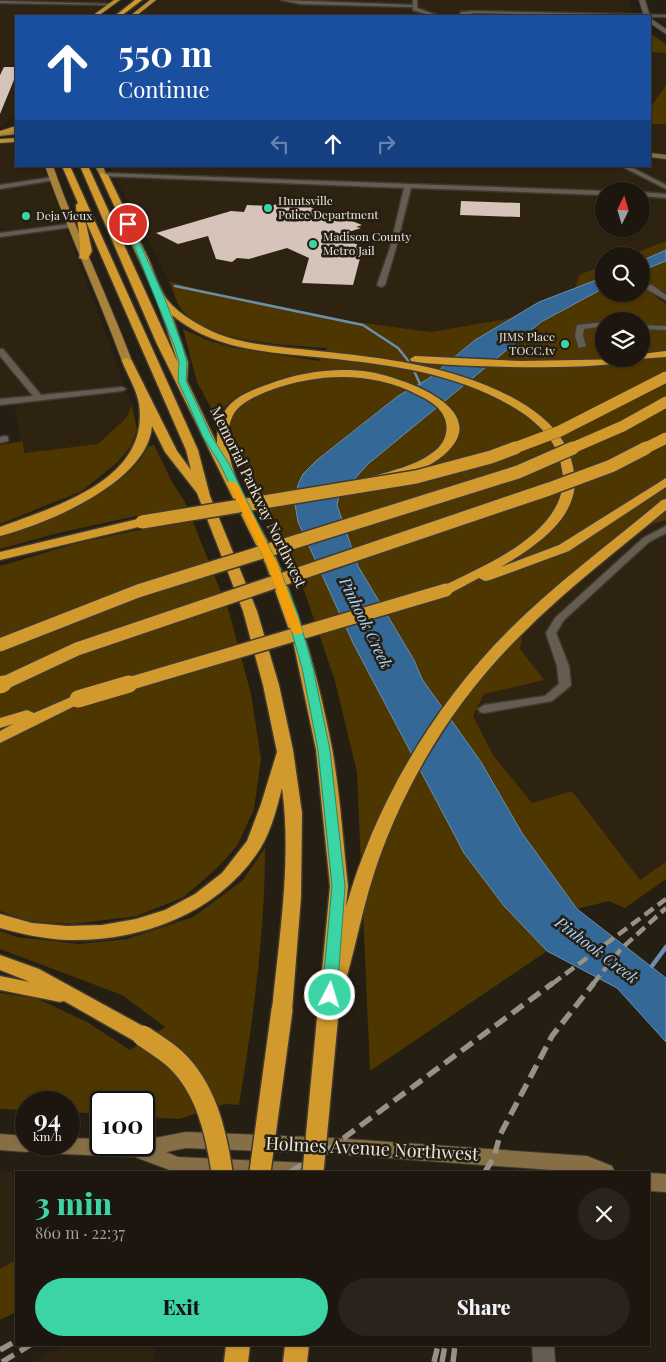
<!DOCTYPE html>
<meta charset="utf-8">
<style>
:root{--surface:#1c160e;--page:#29231c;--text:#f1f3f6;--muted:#a09f9e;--line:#3a352e;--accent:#3bd4a4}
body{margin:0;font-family:"Playfair Display",serif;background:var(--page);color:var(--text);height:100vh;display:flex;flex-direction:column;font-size:19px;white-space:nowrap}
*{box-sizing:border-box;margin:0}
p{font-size:16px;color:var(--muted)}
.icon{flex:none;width:28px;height:28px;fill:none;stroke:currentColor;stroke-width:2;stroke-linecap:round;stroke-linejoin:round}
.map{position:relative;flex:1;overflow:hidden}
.sheet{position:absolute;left:15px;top:1171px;width:635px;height:175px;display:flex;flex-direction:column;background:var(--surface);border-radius:0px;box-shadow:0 1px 4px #0004,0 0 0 1px var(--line)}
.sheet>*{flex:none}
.guide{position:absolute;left:15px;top:15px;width:636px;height:152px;border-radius:0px;box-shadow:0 1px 4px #0004,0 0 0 1px var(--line);background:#1a4fa0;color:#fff;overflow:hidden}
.needle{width:32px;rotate:5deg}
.tools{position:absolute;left:595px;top:182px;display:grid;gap:10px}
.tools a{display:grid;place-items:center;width:55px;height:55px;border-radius:50%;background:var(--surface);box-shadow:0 1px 4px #0004,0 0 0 1px var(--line);font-size:25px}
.speed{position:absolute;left:15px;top:1091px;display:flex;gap:10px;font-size:25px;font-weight:700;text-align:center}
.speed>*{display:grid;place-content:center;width:65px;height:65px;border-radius:50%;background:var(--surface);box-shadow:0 1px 4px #0004,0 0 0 1px var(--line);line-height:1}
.speed small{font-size:12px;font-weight:400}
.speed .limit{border:2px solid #111;border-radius:8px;background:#fff;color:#111}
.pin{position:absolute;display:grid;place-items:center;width:42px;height:42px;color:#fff;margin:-21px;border:2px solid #fff;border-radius:50%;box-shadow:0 1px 5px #0007}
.me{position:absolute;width:55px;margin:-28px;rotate:5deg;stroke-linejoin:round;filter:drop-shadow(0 0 4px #0008)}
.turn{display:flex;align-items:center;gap:18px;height:105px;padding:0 20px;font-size:22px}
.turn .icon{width:65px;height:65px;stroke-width:2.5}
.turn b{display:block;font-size:35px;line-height:42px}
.lanes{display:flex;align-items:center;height:48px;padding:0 20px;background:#0003;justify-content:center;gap:25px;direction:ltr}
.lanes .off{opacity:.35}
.round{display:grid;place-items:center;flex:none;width:52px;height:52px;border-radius:26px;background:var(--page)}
.summary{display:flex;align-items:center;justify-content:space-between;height:85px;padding:0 20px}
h1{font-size:30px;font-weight:800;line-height:38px;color:var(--accent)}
.primary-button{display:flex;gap:10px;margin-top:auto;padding:10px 20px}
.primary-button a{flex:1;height:58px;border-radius:30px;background:var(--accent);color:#111;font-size:20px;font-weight:800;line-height:58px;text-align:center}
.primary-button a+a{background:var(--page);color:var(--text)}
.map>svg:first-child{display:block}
.built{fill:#2e2311;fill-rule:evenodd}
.green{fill:#4e3601;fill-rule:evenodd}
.water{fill:#346897;stroke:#6b8eac}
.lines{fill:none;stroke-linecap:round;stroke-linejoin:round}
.stream-far1{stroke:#6b8eac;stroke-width:2.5}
.stream{stroke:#6b8eac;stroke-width:4.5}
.building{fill:#d6c4bb}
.minor-casing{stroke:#3f3932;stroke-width:3}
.tertiary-casing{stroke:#3f3932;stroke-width:2}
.secondary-casing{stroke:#3f3932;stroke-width:2}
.primary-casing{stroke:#3f3932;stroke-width:2}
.trunk-casing{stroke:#3f3932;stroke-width:2}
.motorway-casing{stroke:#3f3932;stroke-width:3}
.minor{fill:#655d4f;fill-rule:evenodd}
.tertiary{fill:#655d4f;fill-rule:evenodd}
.secondary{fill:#866f45;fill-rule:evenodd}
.primary{fill:#a6823b;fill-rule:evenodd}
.trunk{fill:#bc8e34;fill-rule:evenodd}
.motorway{fill:#d29a2d;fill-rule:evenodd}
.rail-far1{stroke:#979187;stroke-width:4.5;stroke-dasharray:11 5.5;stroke-linecap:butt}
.rail{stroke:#979187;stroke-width:5.5;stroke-dasharray:14 7;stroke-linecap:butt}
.motorway-bridge-far3-casing{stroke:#3f3932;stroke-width:12;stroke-linecap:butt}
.motorway-bridge-far2-casing{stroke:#3f3932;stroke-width:16;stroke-linecap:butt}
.motorway-bridge-far1-casing{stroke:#3f3932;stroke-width:19;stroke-linecap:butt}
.motorway-bridge-casing{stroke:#3f3932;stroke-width:24;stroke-linecap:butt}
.motorway-bridge-far3{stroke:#d29a2d;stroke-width:11}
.motorway-bridge-far2{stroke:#d29a2d;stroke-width:13}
.motorway-bridge-far1{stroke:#d29a2d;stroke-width:17}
.motorway-bridge{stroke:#d29a2d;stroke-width:21}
.route{fill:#3bd4a4;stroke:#268a6b}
.slow{fill:#f59e0b}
.poi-dot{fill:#3bd4a4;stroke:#251e12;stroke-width:2}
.labels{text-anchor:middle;stroke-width:5;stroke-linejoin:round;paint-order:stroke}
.far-poi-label{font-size:12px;fill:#ebe6de;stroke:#251e12;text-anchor:start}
.street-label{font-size:15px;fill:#ebe6de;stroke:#251e12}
.water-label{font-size:16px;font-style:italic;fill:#a8d3fd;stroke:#251e12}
.near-street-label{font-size:18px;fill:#ebe6de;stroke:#251e12}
</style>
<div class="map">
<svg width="666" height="1362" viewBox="0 0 666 1362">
<rect width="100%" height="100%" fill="#251e12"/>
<path class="built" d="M0,0H110L89,16H16V115L0,127Z
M158,0H629L633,16H137Z
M650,52L666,53V85L650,108Z
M650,124H666V241L627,256H604V265L579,275L575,289L539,302L511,318L431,332L356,322L210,293L169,281L109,166H650ZM604,191H641V229H604Z
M16,142V166H43L132,405L126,418L98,444L24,453L14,403L0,405V143Z
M666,520V862L640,881L572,792L532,803L493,755L473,716L484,694L505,688L520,649L526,611L622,533Z
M0,1171L20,1172H16V1260L0,1269Z
M66,1345H156L154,1362H33Z"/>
<path class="green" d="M650,33L666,44V53L650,52Z
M666,85V124H650V108Z
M666,241V250L641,261V256H627Z
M666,261V293L655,286L646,285L645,289L666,304V520L622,533L526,611L520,649L544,680L484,694L473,716L493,755L532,803L572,791L640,880L666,862V879L625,908L609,901L577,909L522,833L481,762L422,679L414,660L358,566L337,505L339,496L368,464L541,322L604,288V294H641V271ZM604,321H641V359H604Z
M604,265V277L575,289L579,275Z
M169,281L210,293L356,322L431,332L511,318L475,340L428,379L398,396L317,460L298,522L353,643L464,853L504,906L547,951L370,1071L357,772L335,681L305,593L233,441C233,436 231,430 231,425C233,396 285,387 306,381L302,374C271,380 235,390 216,417L197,382L183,329L207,340L234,348L319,361L327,348C287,345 207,343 181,309C176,302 173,289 169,281Z
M132,405L137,430L131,446L118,462L82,491L0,524V445L23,441L24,453L98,444L126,418Z
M154,445L172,482L185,502L229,612L251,694L261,759L254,809L237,846L217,868L184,897L137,916L73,924L27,921L0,911V566L78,543L157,526L150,513L58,533L0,549V537C41,520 131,491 147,447Z
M265,848C265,935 253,1019 239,1105L225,1104L179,1119L144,1117V1102H101V1114L69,1112V1102H26V1110L0,1109V993L36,998L87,1022L130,1050L165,1027L122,995L0,949V931L17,937L79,944L127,939L193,917L242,881Z
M16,1260V1312L0,1320V1269Z"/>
<path class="water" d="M666,250V261L641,271V261Z
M604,277V288L541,322L368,464L339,496L337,505L358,566L414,660L422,679L481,762L522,833L577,909L666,978V1042L617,988L547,951L504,906L464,853L353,643L298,522L295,504L298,485L303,474L317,460L398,396L428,379L475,340L539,302Z"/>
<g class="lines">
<path class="stream-far1" d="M175,286L363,325L398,348L411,364L420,384"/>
<path class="stream" d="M652,966L666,947"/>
</g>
<path class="building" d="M4,67H16V75L0,114V75Z
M461,201L520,203V217L460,215Z
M284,202L300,203L329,215L334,214L362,225L356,227L361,228L336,236L363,247L353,285L302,283L309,258L287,248L249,259L237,258L232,262L216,259L208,236L178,244L156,233L231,211L244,212L247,205L270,206Z"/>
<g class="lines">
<g class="minor-casing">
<path id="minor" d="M281,0L413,5V0H417V8L439,16H433L413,10V7L300,4Z
M0,1L110,4L112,5L0,3Z
M475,11L666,15V17L475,13L459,16L461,12Z
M621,166H629L666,185V189Z
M104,173L604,191H605L604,195L411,188L396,248L385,285L381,287L377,285L390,248L404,188L102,176L101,175Z
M53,177L56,179L55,180L0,189V185Z
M641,192L666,194V198L641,196Z
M70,224L73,226L72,227L0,237V233Z
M646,285H652L666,295V300L646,289Z
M604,322V326L584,329L583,336L586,346L579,348L575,336L577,325Z
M641,325L666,326V330L641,329Z
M0,349H3L41,395L122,387L126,389L122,391L0,405V399L33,396L0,356Z
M5,436L8,437V441L0,443V437Z
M666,526V533L649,542L564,620L556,633L569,666L571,685L569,687L552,701L484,713L480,712L478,709L484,705L545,696L559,684L557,666L546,633L555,618L643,538Z"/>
</g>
<g class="tertiary-casing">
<path id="tertiary" d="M639,0H645L650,16H644Z
M650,18L666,29V34L650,23Z
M532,1345H554L555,1362H533Z"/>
</g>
<g class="secondary-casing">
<path id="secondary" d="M650,153L666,155V159L650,157Z
M186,1132L333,1138L572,1155L587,1156L612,1166L615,1172H579L333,1154L186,1148L166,1152L178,1157L307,1163L314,1166L317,1172H175L135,1157L40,1153L33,1150L26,1152L0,1150V1134L26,1136V1145H69V1138L101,1139V1145H144V1140Z
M649,1173L666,1174V1192L649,1191Z"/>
</g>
<g class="primary-casing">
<path id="primary" d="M16,130V134L0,136V132Z
M45,166H53C76,232 107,295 132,361L130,363L122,361C98,295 68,232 45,166Z
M95,166H103L107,177H101Z"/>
</g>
<g class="trunk-casing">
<path id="trunk" d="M114,0H120L98,16H92Z
M150,0H156L136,16H130Z
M16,126V130L0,135V131Z
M16,138V142L0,143V139Z"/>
</g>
<g class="motorway-casing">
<path id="motorway" d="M135,0H142L121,16H115Z
M62,166H70L198,450L210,496L257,611L279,685L293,750L302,813L301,897L292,1010L289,1015L282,1018L275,1015L272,1010C279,937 292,861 282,788C276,811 270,836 256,855C214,915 138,942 67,940C44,939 22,934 0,928V914L32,923L67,926L102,925L136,919L165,910L195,894L222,873L247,841L261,804L277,752L263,685L243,611L197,493L165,452L152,426C148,482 47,524 0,536V527C56,506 150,480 139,404C137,390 127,374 122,361L123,359L127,358L132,361L177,451L191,470L186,450L85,219L92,251L87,260L79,258C83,249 76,218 76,205L78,203Z
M80,166H88L178,363L157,299L100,175L101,173L108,175C122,203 135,232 149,260C154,272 159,287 166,298C173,308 187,318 198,324C234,346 277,346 318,351C386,358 454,366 515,399C544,415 569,437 574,472C582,516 535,547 501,567L559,545L666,478V487L569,551L490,580L485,581L479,578L451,593H441L439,590L441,587C483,566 557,537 563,484C564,478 562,471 561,465C557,441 538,423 518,410C461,374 393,365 326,358C273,352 216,352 172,315L188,362L187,381L217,444C217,406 236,395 269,384C301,372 337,367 370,372C403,378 495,409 445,454C426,471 395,479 371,485L367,484L365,481L367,478C390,471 417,466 436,450C445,442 449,431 445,419C441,407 429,400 418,395C372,371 318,373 271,390C258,395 240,402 233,415C211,460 264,526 280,567C304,625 320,686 332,748C340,793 343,841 348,886L346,907C375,804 433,706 509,630C556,583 611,543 662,500L666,499V510C617,551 565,590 520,636C452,703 400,790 372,880C362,912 356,944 347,976L345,981L340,983L338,1013L335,1018L328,1021L321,1018L318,1013L330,886L316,750L293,641L266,565L156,342Z
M666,351V357L637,359H641V354Z
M415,356L521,361L631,359C618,372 436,367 411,361L410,359Z
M142,518L147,519L148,522L147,525L0,560V552Z
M78,694L86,699L83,702L0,743V731L13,724L0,728V718L27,710L34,713Z
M0,955L39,969L150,1030L153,1036L150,1042L143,1044L136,1042L64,1001L60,1002L0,990V976L30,982L0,970Z
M226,1345H250L248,1362H224Z
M285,1345H309L307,1362H283Z"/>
</g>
<use href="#minor" class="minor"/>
<use href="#tertiary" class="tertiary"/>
<use href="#secondary" class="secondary"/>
<use href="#primary" class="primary"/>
<use href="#trunk" class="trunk"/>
<use href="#motorway" class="motorway"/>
<path class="rail-far1" d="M552,984L666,899
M593,984L621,949L666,908"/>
<path class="rail" d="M290,1172L333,1146L553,983
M485,1172L494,1157L500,1135L552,1036L594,983
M0,1350L16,1341
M2,1362L30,1345
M434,1362L438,1345
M442,1362L445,1345
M453,1362L455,1345"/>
<g class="motorway-bridge-far3-casing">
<path id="motorway-bridge-far3" d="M512,449L560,431L666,377
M570,449L623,426L666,402
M644,449L666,438"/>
</g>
<g class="motorway-bridge-far2-casing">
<path id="motorway-bridge-far2" d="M142,522L416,477L491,457L515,448
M0,645L138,591L518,472L573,448
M0,685L77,649L549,489L611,466L646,448
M125,685L446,590"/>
</g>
<g class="motorway-bridge-far1-casing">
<path id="motorway-bridge-far1" d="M0,685L3,684
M78,699L129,684"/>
</g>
<g class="motorway-bridge-casing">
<path id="motorway-bridge" d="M143,1036C153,1043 165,1050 175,1059C206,1088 216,1132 222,1172
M260,1172L282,1010
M313,1172L328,1013"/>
</g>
<use href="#motorway-bridge-far3" class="motorway-bridge-far3"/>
<use href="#motorway-bridge-far2" class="motorway-bridge-far2"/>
<use href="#motorway-bridge-far1" class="motorway-bridge-far1"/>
<use href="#motorway-bridge" class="motorway-bridge"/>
</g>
<path class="route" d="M125,223L131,224L165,299L182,345L187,362L186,381L212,437L229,464L278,565L298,615L313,668L330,750L345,886L337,995L335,999H325L322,995L332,886L318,750L302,668L287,615L267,565L220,464L203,437L178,381L179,362L174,345Z"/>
<path class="slow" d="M229,481L237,483L278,565L303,632L301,634L297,635L292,632L267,565L228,483Z"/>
<g class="poi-dot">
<circle cx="268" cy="208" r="5"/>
<circle cx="26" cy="216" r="5"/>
<circle cx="313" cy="244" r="5"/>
<circle cx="565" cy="344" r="5"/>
</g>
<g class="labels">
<g class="far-poi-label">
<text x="278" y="205">Huntsville<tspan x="278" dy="14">Police Department</tspan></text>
<text x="36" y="220">Deja Vieux</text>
<text x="323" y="241">Madison County<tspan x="323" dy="14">Metro Jail</tspan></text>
<text x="555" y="341" text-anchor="end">JIMS Place<tspan x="555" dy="14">TOCC.tv</tspan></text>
</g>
<g class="street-label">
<text transform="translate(258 497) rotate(64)" y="5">Memorial Parkway Northwest</text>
</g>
<g class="water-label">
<text transform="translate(366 623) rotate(64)" y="6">Pinhook Creek</text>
<text transform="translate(597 950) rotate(37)" y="6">Pinhook Creek</text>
</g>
<g class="near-street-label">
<text transform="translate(372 1149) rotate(3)" y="6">Holmes Avenue Northwest</text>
</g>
</g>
</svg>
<div class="tools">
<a><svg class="needle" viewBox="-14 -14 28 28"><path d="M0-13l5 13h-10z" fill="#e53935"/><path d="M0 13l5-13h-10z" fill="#a09f9e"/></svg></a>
<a><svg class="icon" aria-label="search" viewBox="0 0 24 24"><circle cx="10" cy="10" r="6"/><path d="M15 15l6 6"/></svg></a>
<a><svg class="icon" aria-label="layers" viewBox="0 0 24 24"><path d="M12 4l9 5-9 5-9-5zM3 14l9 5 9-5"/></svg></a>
</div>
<div class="speed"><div>94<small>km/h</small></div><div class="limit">100</div></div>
<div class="pin" style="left:128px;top:224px;background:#d93025"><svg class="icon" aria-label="arrive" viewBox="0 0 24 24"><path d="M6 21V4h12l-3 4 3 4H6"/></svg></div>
<svg class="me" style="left:330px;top:995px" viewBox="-20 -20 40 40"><circle r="17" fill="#3bd4a4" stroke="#fff" stroke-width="3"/><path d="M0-11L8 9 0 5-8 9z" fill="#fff"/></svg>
<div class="guide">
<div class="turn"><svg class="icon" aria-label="ahead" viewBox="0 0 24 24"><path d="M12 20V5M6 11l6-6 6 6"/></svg><div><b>550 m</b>Continue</div></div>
<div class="lanes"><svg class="icon off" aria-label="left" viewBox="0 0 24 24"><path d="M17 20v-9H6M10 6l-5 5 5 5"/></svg><svg class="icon" aria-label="ahead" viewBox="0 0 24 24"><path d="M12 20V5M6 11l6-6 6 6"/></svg><svg class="icon off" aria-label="right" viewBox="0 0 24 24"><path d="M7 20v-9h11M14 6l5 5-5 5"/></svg></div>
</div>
<section class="sheet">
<div class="summary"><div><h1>3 min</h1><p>860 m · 22:37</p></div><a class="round"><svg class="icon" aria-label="close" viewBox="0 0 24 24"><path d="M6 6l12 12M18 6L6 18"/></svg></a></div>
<div class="primary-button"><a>Exit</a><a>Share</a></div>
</section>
</div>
